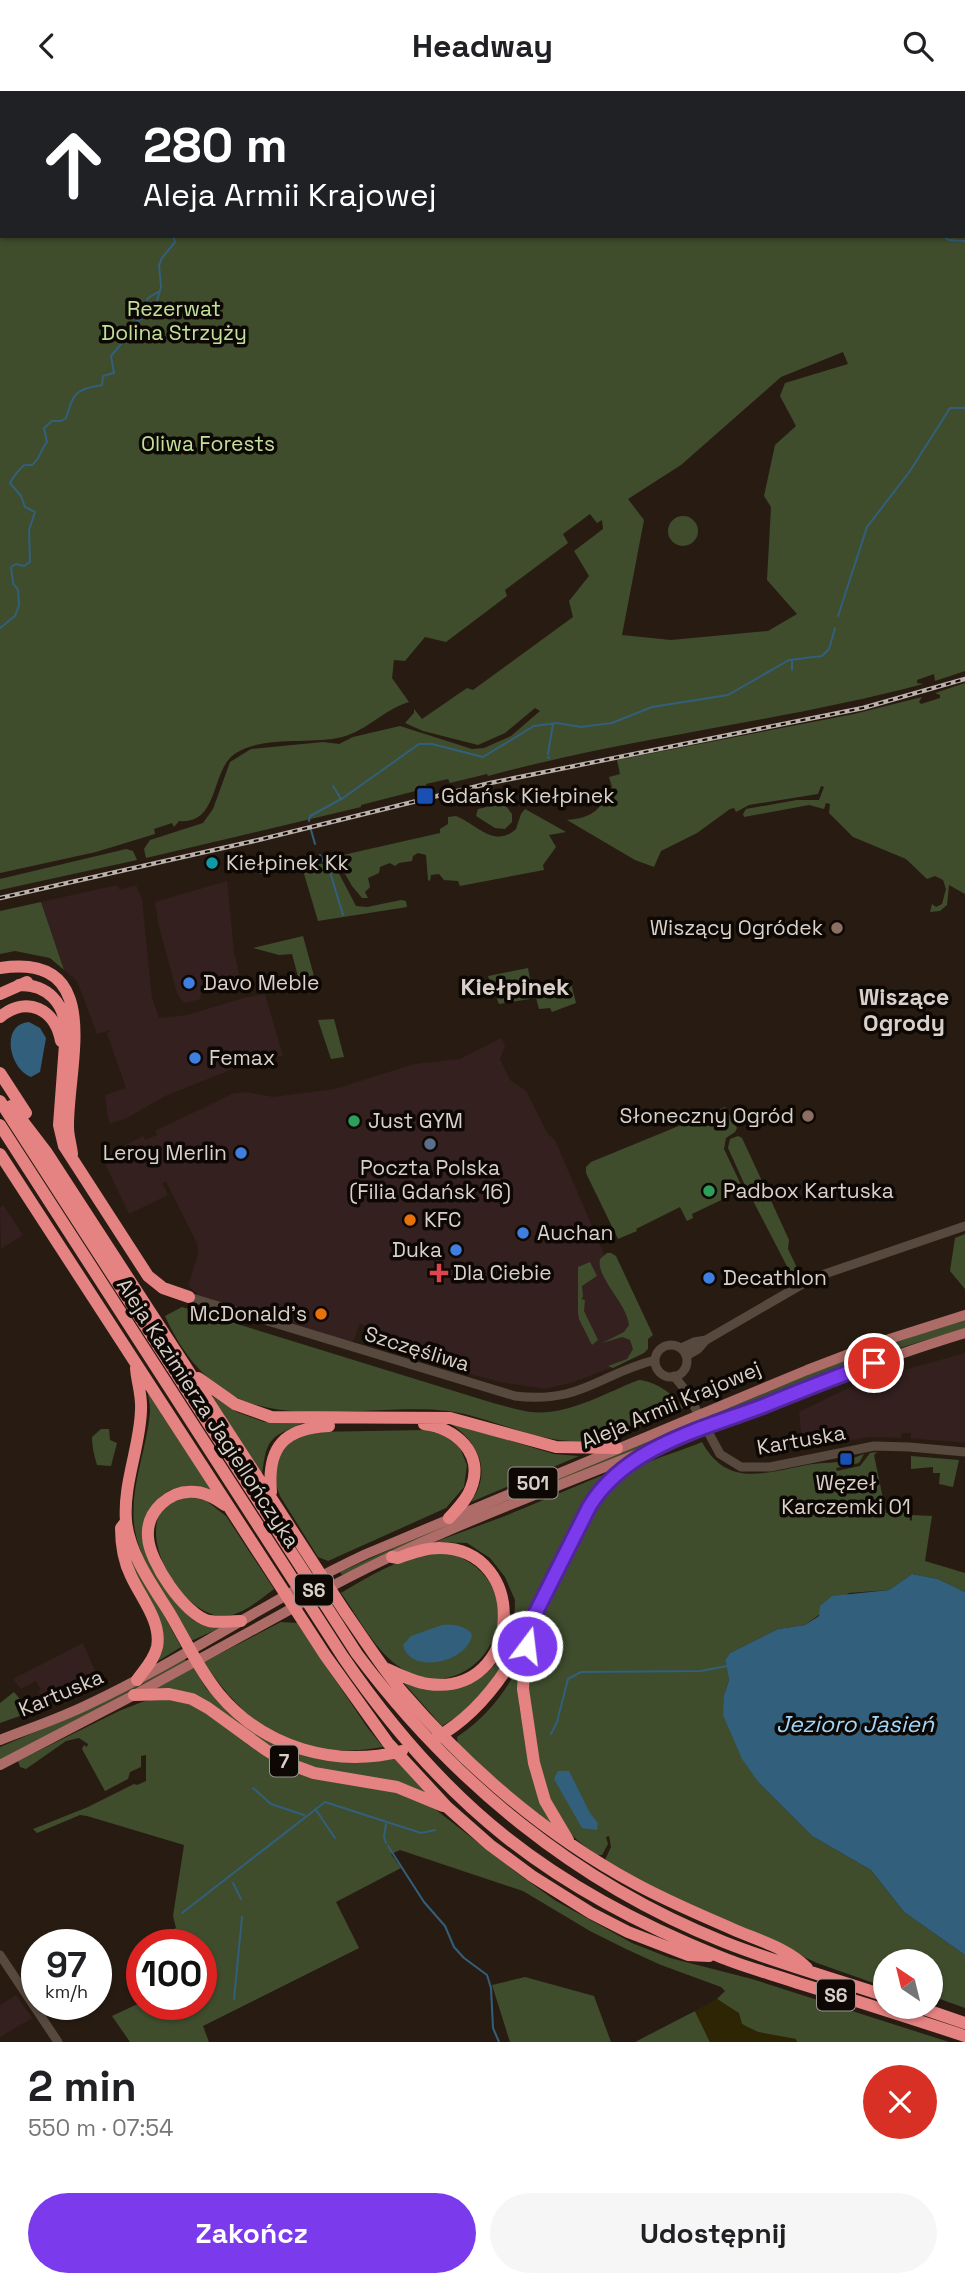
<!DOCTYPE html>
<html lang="pl">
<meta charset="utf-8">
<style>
:root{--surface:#fff;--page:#f6f6f6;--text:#202124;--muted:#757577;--accent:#7c3aed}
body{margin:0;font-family:"Space Grotesk",sans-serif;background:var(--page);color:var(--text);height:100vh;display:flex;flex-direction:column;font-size:26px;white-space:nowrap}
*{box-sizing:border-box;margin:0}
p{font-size:23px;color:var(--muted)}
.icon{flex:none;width:38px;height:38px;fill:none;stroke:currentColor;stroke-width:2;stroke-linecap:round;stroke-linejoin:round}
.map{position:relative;height:1951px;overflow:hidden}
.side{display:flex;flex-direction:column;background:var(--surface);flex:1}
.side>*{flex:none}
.top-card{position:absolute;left:0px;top:0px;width:966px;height:147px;box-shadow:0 2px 5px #0004;background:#202124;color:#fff;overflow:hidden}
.needle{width:46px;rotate:325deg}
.tools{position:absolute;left:873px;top:1858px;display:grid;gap:14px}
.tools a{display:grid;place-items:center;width:70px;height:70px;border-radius:50%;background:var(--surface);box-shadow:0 2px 5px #0004;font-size:35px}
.speed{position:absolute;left:21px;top:1838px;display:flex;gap:14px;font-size:35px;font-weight:700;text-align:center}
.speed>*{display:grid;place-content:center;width:91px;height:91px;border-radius:50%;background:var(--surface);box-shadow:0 2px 5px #0004;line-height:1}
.speed small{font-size:18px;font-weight:400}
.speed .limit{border:10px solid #d22;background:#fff;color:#111}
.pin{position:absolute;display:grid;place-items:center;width:60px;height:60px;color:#fff;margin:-30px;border:4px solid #fff;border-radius:50%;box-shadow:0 2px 7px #0007}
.me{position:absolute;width:77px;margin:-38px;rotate:15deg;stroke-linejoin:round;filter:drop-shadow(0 0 5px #0008)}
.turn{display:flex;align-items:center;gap:24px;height:147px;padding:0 28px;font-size:32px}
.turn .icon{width:91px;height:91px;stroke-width:2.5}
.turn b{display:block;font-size:49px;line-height:60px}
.round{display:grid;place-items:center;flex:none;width:74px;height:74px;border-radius:37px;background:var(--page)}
.headline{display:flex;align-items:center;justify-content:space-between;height:119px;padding:0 28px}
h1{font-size:42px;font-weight:700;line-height:52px}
.primary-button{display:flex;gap:14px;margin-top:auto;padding:14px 28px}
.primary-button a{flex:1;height:80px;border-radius:42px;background:var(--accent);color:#fff;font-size:28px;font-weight:700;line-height:80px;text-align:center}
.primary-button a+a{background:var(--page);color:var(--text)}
header{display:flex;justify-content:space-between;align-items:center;height:91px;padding:0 28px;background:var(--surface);font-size:32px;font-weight:700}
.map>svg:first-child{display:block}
.commercial{fill:#33201f}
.green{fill:#3f4d2d;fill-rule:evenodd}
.sand{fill:#2e2504}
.water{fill:#325f7c}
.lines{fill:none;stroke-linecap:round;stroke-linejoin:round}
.stream{stroke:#325f7c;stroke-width:2}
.minor{stroke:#58493e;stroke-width:9}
.major{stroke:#ad6c67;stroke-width:10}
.highway{stroke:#e58382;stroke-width:12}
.rail-casing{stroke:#bbb1aa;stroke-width:4.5}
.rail{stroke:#0d0804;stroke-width:2;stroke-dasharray:5;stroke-linecap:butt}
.route-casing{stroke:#51269a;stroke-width:18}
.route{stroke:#7c3aed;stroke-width:12}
.transit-dot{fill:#1a4fb4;stroke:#0d0804;stroke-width:2.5}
.culture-dot{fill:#0f9aa8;stroke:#0d0804;stroke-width:2.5}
.education-dot{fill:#8d6e63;stroke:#0d0804;stroke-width:2.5}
.shop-dot{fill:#3f7fe0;stroke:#0d0804;stroke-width:2.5}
.leisure-dot{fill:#2e9e5b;stroke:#0d0804;stroke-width:2.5}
.service-dot{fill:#5c6f8a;stroke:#0d0804;stroke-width:2.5}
.food-dot{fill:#e8710a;stroke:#0d0804;stroke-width:2.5}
.health-dot{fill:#e0444e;stroke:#0d0804;stroke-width:2.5}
.labels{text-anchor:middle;stroke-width:7;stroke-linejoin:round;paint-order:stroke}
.shield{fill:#0d0804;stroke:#9c948e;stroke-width:2}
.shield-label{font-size:19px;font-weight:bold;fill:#d9d0c9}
.park-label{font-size:21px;fill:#c1e19a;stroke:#0d0804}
.poi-label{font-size:21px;fill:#d9d0c9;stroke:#0d0804;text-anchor:start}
.street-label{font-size:21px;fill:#d9d0c9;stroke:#0d0804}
.neighbourhood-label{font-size:23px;font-weight:bold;fill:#d9d0c9;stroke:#0d0804}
.water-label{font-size:23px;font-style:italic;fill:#9fd7fd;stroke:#0d0804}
.quarter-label{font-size:24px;font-weight:bold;fill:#d9d0c9;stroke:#0d0804}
</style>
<header><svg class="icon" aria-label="back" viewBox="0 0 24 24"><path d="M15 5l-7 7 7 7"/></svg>Headway<svg class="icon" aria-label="search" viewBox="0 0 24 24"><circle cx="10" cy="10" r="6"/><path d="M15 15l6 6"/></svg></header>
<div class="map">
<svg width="965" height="1951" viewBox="0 0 965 1951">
<rect width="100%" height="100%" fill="#281c12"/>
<path class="commercial" d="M227,790L234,861L241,890L200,903L201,908L184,912L177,902L158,832L155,811Z
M117,794L120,799L136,794L142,808L152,907L159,927L187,924L244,907L265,903L283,965L251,971L228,980L165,1005L127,1027L109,1033L105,1004L126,997L107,943L110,939L97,943L77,890L64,879L41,811Z
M501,947L505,955L500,968L510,989L526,1000L547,1042L555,1049L617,1193L640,1261L613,1276L574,1291L545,1298L500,1291L448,1277L446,1274L399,1258L401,1250L399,1247L385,1248L360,1232L354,1249L347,1252L200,1205L188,1195L198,1163L197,1152L166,1090L162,1092L168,1104L129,1123L106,1075V1067L111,1062L143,1045L146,1049L157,1044L155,1040L234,1002L247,1001L273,1006L335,998L414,973L460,968Z
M3,1114L23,1144L1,1158L0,1117Z
M965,1262V1352L911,1347V1342H902L901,1347L869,1346L803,1357L799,1321L861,1291Z
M83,1552L98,1587L82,1599L48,1613L40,1604L38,1601L41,1599L36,1590L21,1598L13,1588Z
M16,1904L32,1927L0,1946V1914Z"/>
<path class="green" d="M0,0H965V580L935,590L934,583L917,589V592L923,593C780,631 631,646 488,685L487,683L450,692L448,688L426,693L427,697L361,714V716L146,767L144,758L150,749L203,732L213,718L230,671L251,658L323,651L339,653L353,646L400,635L472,658L484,657L511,645L540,620L535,617L505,642L478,654L423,640L405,632L414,622V618L422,628L467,597L473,599L573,526L569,510L589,485L574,460L603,438L602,429L597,432L590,423L563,443L568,452L505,499L507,505L446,551L425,546L405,570L394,569L392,587L409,611C385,618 366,640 342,646C311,654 264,644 236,662C210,678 220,734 179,730L174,736L172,732L154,738L155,743L96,761L0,782ZM2,2H964V145H2ZM843,261L848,273L785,292L780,305L796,335L775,354L764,405L771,416L767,489L797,523L768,540L671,549L622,544L644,429L628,408L681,374L781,286Z
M668 440a15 15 0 1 1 30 0a15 15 0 1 1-30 0Z
M965,592V803L949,794L947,814L940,820L930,821L932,813L936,816L942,813L946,798L943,789L935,785L927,788L906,768L853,746L829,722L830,713L826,712L824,718L809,714L744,726L743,723L746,718L797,709H819L824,696L821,695L818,703L749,714L736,721L734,717L730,718L697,742L661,760L654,776L635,769L567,729C595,726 598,720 612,696L609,686L620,683L617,669L854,623L922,606L919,611L921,613L940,607V604L935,602Z
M496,714L506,715L512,723V731L505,738L495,737L476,725L478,718Z
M525,718L566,741L549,744L556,756L543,774L544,779L460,795L458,790L444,789L439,783L431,784L430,790L428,789L426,764L418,762L413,765L412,770L399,772L395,775L390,772L380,776L379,782L368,787L370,796L365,801L368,807H362L352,795L337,769L343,764L440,742V738L448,733V726L456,725C476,733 495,758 516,738L521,723Z
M126,758L133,760L137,769L0,799V788Z
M333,771L356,815L367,816L401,809L406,810L407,816L318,830L302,776Z
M41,811L64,879L50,867L15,860L0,863V820Z
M303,845L317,896L300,893L292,863L279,864L253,857Z
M528,877L532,898L571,892L576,912L552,921L550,917L539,918L536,907L499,913L488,885Z
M334,928L344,966L331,968L318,929Z
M725,1016L737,1037L735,1041L726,1047L724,1058L745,1102L740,1104L738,1101L692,1123L693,1127L687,1130L680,1116L636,1138L637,1140L618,1148L586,1082V1076L591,1071Z
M738,1045L742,1047L762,1090L748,1101L728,1057L730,1048Z
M763,1092L789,1149L788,1158L798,1179L791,1183L749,1102Z
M965,1143V1198L950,1180L955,1147Z
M607,1162H611L616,1165L653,1244L648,1248V1258L644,1262L613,1277L608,1275L627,1268L633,1258L630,1249L622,1246L602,1252L624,1241L629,1234C627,1212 596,1187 600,1168Z
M590,1171L597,1185L582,1195L583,1206L581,1208L585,1209L584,1220L598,1249L592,1254L579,1228L578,1222V1176Z
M182,1216L493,1312C505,1315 518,1319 530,1321C569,1325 604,1302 639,1289C654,1290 676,1304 683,1317C650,1331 619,1348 583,1350C537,1353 493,1326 448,1320C385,1313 305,1332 247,1311C208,1297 181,1261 165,1225Z
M965,1228V1237L890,1260L794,1295L342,1484L340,1481L400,1454C587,1375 772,1290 965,1228Z
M146,1294L217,1404C178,1392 163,1391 144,1432C155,1457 171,1511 191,1527C200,1535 211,1535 222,1536L191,1550C172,1516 138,1472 134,1433C130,1395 147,1358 150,1321C150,1312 148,1303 146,1294Z
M209,1303L237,1321L264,1331H305C269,1347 267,1346 262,1385Z
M448,1331L554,1363L579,1365L471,1411C493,1379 478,1350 448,1331Z
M101,1338H109L110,1349L117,1352L111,1375L97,1374C94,1364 92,1356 92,1346Z
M426,1339L446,1345L460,1357L467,1374L464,1396L446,1417L328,1470L318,1466L280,1405L274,1389L281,1360L294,1348L312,1341Z
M702,1351C726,1395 761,1383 802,1375C814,1372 827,1372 839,1371C848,1370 857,1365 864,1363L859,1372L836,1377L837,1380L860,1375L870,1362L877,1361L874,1364L886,1422L909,1421L910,1430L912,1429V1424L932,1425L925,1470L965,1482V1501L938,1488L912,1483L889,1499L849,1502L805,1534L778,1538L730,1562L725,1569L729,1589L724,1604L759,1692L812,1745L871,1779L904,1821L965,1864V1917L940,1908L931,1911V1871H886L885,1896L817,1872L655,1797L605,1769L611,1756L609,1745L606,1746L608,1753L602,1764H598C583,1755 569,1743 559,1729C541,1703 523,1604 528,1573C532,1541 549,1513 563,1484C578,1452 592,1418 617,1392C638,1370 674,1363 702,1351Z
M911,1365L959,1369L953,1396L939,1393L940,1382H933V1376L911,1378Z
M610,1381C549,1444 536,1545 477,1609C467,1619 454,1628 442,1635L403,1591L434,1598L462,1595L484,1584L502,1567L514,1540L515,1509L505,1486L490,1467L467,1452L435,1451L505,1425Z
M183,1406L204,1408L226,1425L274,1498C262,1507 247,1520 232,1524C187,1536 131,1442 168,1413C172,1410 179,1408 183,1406Z
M127,1462L137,1474L181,1556L155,1572L161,1559Z
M426,1462C433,1462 441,1461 448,1462C458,1464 468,1470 476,1476C535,1527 467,1620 401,1577C375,1560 359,1527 341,1502C369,1485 395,1470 426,1462Z
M281,1531L297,1532L367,1636L383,1656C300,1671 248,1638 204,1571Z
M184,1567L186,1570L0,1670V1656L40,1639Z
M520,1572L519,1614L533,1687L556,1736L502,1696L458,1653L457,1646C485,1627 505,1603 520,1572Z
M193,1576L206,1597L237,1630L279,1655L394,1667L432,1706L319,1679L270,1658L206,1610L153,1599Z
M14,1601L31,1621L0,1632V1612Z
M162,1606L200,1616L258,1660L406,1703L435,1718L517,1782L556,1810L632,1852L670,1867L752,1888L949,1951H797L795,1948C778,1945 754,1944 741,1932C731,1924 728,1914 717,1908L725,1900L721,1896L661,1874L626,1858L590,1840L523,1800L400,1759L391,1763L401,1777L336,1811L359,1857L203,1935L209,1951H130L112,1925L142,1911L201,1913V1853H149L176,1837L173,1825L184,1754L87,1725L80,1724L37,1742L33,1738L88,1716L134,1693L137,1694L146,1690V1664L141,1665V1676L130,1681L128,1688L105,1700L82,1658L84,1654L87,1656L88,1653L79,1647L66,1650L26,1678L20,1676L18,1670L119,1620L142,1611Z
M525,1886L594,1905L611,1951H510L492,1894Z
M695,1920L710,1951H635Z"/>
<path class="sand" d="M717,1908L739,1922L742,1933L758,1941L796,1948L797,1951H710L695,1920Z"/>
<path class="water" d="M29,931L40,937L46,947L40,981L31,986C9,978 0,933 29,931Z
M912,1483L938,1488L965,1501V1864L904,1821L871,1779L812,1745L759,1692L742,1668L723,1624L724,1604L729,1589L725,1569L730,1562L778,1538L805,1534L819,1525L820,1515L832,1505L889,1499Z
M442,1534C453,1533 464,1534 472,1543C469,1572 409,1584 403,1554L411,1545Z
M558,1680H569L590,1722L598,1732L597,1739L582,1737L554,1688Z"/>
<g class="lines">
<path class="stream" d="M929,0V2
M217,2L218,0
M943,145L949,149L965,150
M138,230L154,220L161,196L159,174L162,167L175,151L173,145
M27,374H32C41,367 40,359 47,351L44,337L52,330H61L66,327C74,302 75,298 102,294L103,285L114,282L111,265L127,246L131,235L141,226L148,207L158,201
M838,525L867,436L910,380L950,317H965
M0,537L15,525L19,514L18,499L13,492L11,476L16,473L24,475L30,471L29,439L35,421L25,416L21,405L10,392C12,388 21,375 25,374
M792,579V570
M548,663L553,633
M548,666L549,667
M333,695L341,708
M309,730L310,725L343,707L419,653H432L483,666L534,635L557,632L581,636L612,632L652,616L728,604L789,569L822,565L829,558L835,537
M311,739L315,753
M320,764L326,775
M330,781L343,824
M260,782L311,771
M551,1643L557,1631L568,1588L581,1581L701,1580L727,1575
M253,1697L271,1713L304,1724
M316,1719L335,1747
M386,1733L384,1746L386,1752
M388,1755L424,1811L445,1835L454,1856L464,1867L487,1884L491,1897L493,1937L499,1951
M233,1792L241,1808
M182,1822L325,1711L421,1742L435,1739
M234,1908L242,1826"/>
<path class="minor" d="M189,1206L515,1305C581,1313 599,1283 655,1269
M655 1270a16 16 0 1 1 32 0a16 16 0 1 1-32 0Z
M681,1257L694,1251L706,1249
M686,1265L698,1258L706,1249L813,1187L965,1135
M674,1285L686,1300L720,1363L741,1376H770L874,1355L909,1356L965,1361
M0,1864L58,1951"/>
<path class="major" d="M323,1500C420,1447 527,1407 630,1366C741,1323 851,1277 965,1242
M0,1649C30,1637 61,1627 89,1613C185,1568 271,1507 366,1463L807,1279L883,1250L965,1224
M0,1674L134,1604L300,1513"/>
<path class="highway" d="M0,877C107,861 67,975 68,1036C68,1045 71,1054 72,1063
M19,894C47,893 65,912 66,940L59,1034L64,1055L148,1185L163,1197L189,1206
M0,903L27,891
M0,926C27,904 55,918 61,950
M0,982L26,1022
M0,1010L357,1563C452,1690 576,1792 724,1851C777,1872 832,1887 886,1905
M11,1015L47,1062L345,1521C364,1548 382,1577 404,1603C470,1679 547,1745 636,1793C669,1811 703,1825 737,1840C761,1850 788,1858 807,1877
M0,1034L343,1566C445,1715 551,1798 718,1865C744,1876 772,1883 798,1892C854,1909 910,1927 965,1945
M0,1063L325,1564L388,1652L447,1716L490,1754L532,1785L591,1822L628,1841L688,1864L709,1865
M136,1277C137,1291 142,1304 141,1319C140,1356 123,1392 126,1430C129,1462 152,1494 169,1521C185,1548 199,1579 219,1603C264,1657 335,1677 402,1660
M198,1287L235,1313L271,1326L450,1327L556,1356L617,1357
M424,1333C455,1337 485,1362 471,1397C467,1409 457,1418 449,1427
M271,1401C267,1356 284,1337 329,1335
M225,1414C216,1408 207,1402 196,1401C170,1398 146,1420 148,1446C149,1471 185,1524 209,1530C219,1532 231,1530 241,1530
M124,1433L121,1437C121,1454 123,1469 131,1485C141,1507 162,1531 157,1556C154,1569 144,1579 137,1589
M526,1545L523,1598L534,1672L545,1710L568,1749
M387,1578C400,1584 414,1591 428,1593C523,1606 531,1457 439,1457C425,1457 411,1462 398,1467L392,1466
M134,1604L169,1603L192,1608L208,1617L266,1659L287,1672L314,1682L397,1696L443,1715
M436,1647C523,1598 546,1485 595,1405L617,1383L657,1356
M918,1916L965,1932"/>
<g class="rail-casing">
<path id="rail" d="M0,807L254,750L490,692L863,617L965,588"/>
</g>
<use href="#rail" class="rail"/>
</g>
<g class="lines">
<g class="route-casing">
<path id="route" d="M527,1555L526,1541L589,1416C625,1356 702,1338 763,1315C800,1300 837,1285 874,1272"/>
</g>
<use href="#route" class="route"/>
</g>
<g class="transit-dot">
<rect x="416" y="696" width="18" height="18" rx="3.5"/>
<rect x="839" y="1361" width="14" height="14" rx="3.5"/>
</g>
<circle class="culture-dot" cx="212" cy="772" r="7"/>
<g class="education-dot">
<circle cx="837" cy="837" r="7"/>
<circle cx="808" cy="1025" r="7"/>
</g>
<g class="shop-dot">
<circle cx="189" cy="892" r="7"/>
<circle cx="195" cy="967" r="7"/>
<circle cx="241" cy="1062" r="7"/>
<circle cx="523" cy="1142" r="7"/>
<circle cx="456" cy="1159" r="7"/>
<circle cx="709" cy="1187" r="7"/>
</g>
<g class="leisure-dot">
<circle cx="354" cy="1030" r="7"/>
<circle cx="709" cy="1100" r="7"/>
</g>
<circle class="service-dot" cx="430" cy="1053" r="7"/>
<g class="food-dot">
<circle cx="410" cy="1129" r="7"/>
<circle cx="321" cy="1223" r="7"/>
</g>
<path class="health-dot" d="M435.5 1171.5h7v7h7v7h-7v7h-7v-7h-7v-7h7z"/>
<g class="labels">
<g class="shield">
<rect x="508.5" y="1376.5" width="49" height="31" rx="5"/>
<rect x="295" y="1483.5" width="38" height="31" rx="5"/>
<rect x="270" y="1654.5" width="28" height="31" rx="5"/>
<rect x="817" y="1888.5" width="38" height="31" rx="5"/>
</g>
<g class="shield-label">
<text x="533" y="1399">501</text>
<text x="314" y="1506">S6</text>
<text x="284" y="1677">7</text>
<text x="836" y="1911">S6</text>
</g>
<g class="park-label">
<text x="174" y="225">Rezerwat<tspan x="174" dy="24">Dolina Strzyży</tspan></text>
<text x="208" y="360">Oliwa Forests</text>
</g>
<g class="poi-label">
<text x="441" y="712">Gdańsk Kiełpinek</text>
<text x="226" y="779">Kiełpinek Kk</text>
<text x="823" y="844" text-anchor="end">Wiszący Ogródek</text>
<text x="203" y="899">Davo Meble</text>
<text x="209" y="974">Femax</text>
<text x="794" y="1032" text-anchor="end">Słoneczny Ogród</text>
<text x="368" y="1037">Just GYM</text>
<text x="227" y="1069" text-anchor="end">Leroy Merlin</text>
<text x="430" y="1084" text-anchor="middle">Poczta Polska<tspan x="430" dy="24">(Filia Gdańsk 16)</tspan></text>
<text x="723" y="1107">Padbox Kartuska</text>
<text x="424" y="1136">KFC</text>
<text x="537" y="1149">Auchan</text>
<text x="442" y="1166" text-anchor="end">Duka</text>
<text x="453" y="1189">Dla Ciebie</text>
<text x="723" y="1194">Decathlon</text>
<text x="307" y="1230" text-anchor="end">McDonald's</text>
<text x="846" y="1399" text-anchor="middle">Węzeł<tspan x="846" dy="24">Karczemki 01</tspan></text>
</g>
<g class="street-label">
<text transform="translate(417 1258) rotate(17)" y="7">Szczęśliwa</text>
<text transform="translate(671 1314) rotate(-23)" y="7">Aleja Armii Krajowej</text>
<text transform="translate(208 1322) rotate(57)" y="7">Aleja Kazimierza Jagiellończyka</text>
<text transform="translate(801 1349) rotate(-10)" y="7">Kartuska</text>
<text transform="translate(61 1602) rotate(-23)" y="7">Kartuska</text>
</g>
<g class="neighbourhood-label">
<text x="904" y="914">Wiszące<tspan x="904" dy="26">Ogrody</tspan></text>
</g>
<g class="water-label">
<text x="855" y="1641">Jezioro Jasień</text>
</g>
<g class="quarter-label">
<text x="515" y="904">Kiełpinek</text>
</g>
</g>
</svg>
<div class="tools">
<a><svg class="needle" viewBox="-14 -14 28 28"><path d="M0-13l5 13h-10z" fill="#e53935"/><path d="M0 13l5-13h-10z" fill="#757577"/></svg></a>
</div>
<div class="speed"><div>97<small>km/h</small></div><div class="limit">100</div></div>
<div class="pin" style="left:874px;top:1272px;background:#d93025"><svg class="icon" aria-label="arrive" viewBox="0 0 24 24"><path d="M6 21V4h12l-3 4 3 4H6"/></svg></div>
<svg class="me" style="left:527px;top:1555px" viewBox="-20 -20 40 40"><circle r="17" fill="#7c3aed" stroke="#fff" stroke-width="3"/><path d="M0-11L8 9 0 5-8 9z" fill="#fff"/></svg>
<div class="top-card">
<div class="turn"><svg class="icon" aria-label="ahead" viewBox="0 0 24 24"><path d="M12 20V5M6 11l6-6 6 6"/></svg><div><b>280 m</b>Aleja Armii Krajowej</div></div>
</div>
</div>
<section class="side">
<div class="headline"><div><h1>2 min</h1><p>550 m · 07:54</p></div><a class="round" style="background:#d93025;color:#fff"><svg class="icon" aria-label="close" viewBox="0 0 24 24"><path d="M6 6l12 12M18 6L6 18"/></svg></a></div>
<div class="primary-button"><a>Zakończ</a><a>Udostępnij</a></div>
</section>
